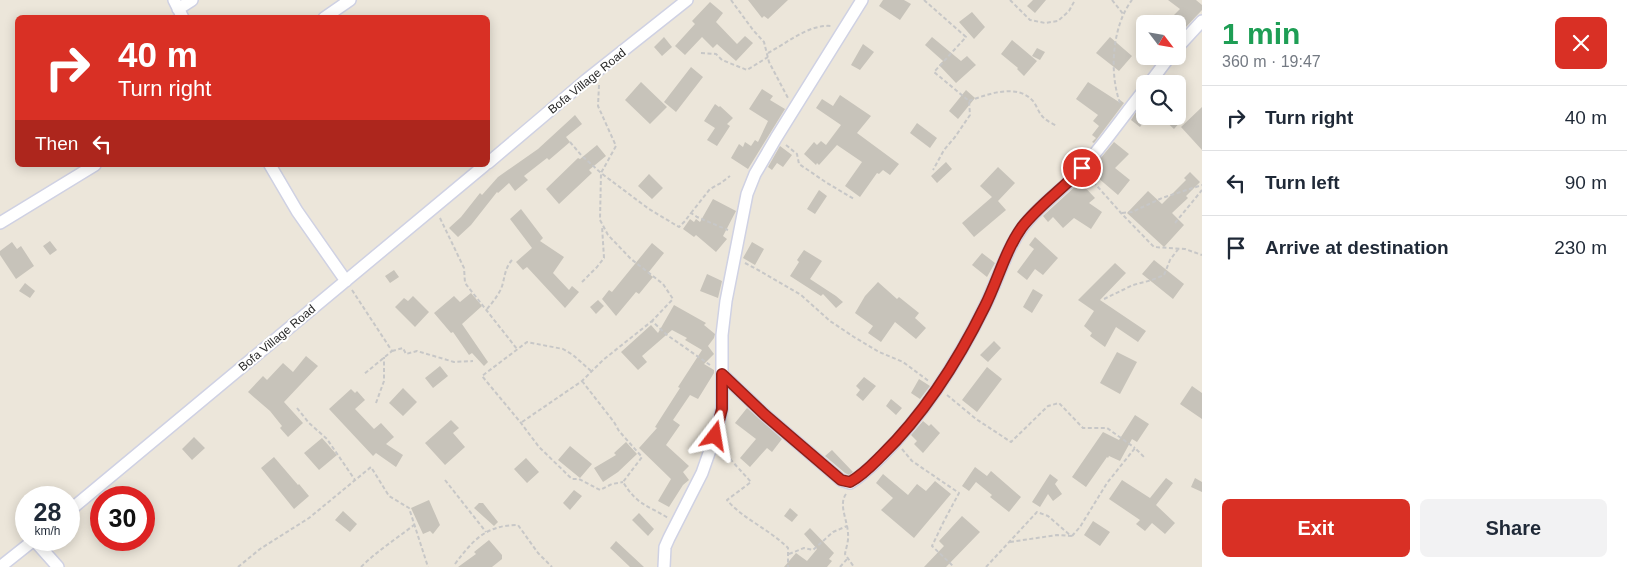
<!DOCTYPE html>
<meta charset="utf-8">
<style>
:root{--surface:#fff;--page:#f2f2f3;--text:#1f2937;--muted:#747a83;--line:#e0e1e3;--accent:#d93025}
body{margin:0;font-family:Arial,sans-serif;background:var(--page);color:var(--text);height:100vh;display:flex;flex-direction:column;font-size:19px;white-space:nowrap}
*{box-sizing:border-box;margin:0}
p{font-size:16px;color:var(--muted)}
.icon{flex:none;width:28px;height:28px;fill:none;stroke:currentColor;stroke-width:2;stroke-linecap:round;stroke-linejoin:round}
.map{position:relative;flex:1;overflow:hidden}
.sheet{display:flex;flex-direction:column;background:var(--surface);width:425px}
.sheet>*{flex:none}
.top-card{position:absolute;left:15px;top:15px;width:475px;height:152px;border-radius:8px;box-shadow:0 2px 12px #0003;background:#d93025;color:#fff;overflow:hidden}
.needle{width:32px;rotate:121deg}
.fabs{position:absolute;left:1136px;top:15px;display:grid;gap:10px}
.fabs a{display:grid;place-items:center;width:50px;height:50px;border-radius:8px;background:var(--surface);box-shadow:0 2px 12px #0003;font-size:25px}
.speed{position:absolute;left:15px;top:486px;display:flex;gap:10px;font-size:25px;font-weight:700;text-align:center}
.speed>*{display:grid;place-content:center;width:65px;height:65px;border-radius:50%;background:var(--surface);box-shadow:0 2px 12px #0003;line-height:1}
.speed small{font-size:12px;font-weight:400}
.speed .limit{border:8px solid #d22;background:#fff;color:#111}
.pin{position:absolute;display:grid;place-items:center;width:42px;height:42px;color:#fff;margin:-21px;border:2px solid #fff;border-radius:50%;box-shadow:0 1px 5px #0007}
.me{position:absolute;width:55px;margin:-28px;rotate:14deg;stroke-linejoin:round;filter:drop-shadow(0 0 4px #0008)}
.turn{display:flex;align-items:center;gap:18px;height:105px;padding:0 20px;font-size:22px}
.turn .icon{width:65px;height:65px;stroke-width:2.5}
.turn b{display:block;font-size:35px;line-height:42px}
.then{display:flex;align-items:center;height:48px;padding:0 20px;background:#0003;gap:10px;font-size:19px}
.round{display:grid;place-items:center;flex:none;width:52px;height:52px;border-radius:8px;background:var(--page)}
.head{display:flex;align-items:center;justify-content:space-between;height:85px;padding:0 20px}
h1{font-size:30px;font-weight:700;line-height:38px;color:#1e9e55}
.cta{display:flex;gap:10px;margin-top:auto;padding:10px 20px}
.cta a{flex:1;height:58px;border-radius:8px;background:var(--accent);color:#fff;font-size:20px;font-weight:700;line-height:58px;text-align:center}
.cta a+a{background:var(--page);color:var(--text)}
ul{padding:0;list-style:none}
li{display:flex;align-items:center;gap:15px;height:65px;padding:0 20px;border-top:1px solid var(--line)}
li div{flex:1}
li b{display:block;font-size:19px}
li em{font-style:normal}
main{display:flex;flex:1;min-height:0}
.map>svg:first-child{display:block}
.building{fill:#c7c3ba}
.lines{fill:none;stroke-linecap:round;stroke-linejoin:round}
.street-casing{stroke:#cfd1e3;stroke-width:14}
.path{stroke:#c7c7c7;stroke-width:2;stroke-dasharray:4 2.5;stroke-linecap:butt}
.street{stroke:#fff;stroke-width:11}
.route-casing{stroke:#8d1f18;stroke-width:12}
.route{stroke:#d93025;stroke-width:9}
.labels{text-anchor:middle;stroke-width:4;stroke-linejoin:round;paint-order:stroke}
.street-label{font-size:12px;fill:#292929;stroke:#fff}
</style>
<main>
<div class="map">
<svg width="1202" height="567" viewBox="0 0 1202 567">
<rect width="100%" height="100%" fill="#ece6da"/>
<path class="building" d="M748,0H788L768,19L764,16L762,18Z
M883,0H904L911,4L900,20L879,6Z
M1033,0H1046L1035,13L1027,6Z
M1168,0H1196L1202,5V10L1185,28L1172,17L1180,9Z
M710,2L723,13L716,22L737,44L745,36L753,43L736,61L717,44L713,48L702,37L685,55L675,46L695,24L692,21Z
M972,12L985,27L974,39L959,22Z
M664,37L672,47L662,56L654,47Z
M932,37L961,61L967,56L976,65L956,83L939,65L943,61L925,45Z
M1110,37L1132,56L1119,71L1096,53Z
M1012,40L1037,61L1024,76L1017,69L1018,68L1001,54Z
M863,44L874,52L860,70L851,65Z
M1037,48L1045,52L1040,60L1032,56Z
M691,67L703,77L676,112L664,102Z
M641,82L667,107L650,124L625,100Z
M1088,82L1119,102L1120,100L1124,103L1094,143L1092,142L1096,138L1092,135L1099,126L1093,121L1098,115L1076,99Z
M762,89L773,96L770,100L785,109L748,169L731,158L739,144L743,147L745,142L751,146L755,140L758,142L768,121L749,109Z
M966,90L975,98L958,119L949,111Z
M840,95L871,116L857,133L899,164L890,175L883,170L879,174L877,173L860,197L845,186L862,162L837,145L819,165L817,163L816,165L804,154L814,142L817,145L821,141L826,145L841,125L816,108L822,99L833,106Z
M715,104L719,107L720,106L733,118L727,124L730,126L717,146L707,140L715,128L704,121Z
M1202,107V150L1181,127Z
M1136,112L1146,119L1140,127L1131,120Z
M575,115L582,124L566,137L570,142L549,160L547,158L524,176L528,180L515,191L509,183L498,193L497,192L471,225L458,237L449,228L461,217L480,193L482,195L498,177L538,149Z
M1160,116H1175L1181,121L1174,129Z
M917,123L937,138L930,148L910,133Z
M1114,142L1129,154L1115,168L1130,180L1118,195L1090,171Z
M597,145L606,156L589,170L592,173L559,204L546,189L578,158L580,159Z
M780,146L792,155L783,167L777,163L772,170L768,167Z
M946,162L952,169L937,183L931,176Z
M998,167L1015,183L998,201L1006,210L974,237L962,223L992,197L980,186Z
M1190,172L1200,182L1186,196L1188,198L1172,213L1184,225L1164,247L1127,213L1148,191L1162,204L1186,180L1184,178Z
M649,174L663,188L652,199L638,186Z
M1080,182L1095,198L1089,203L1102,212L1091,229L1074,218L1063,228L1053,217L1048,222L1043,216Z
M819,190L827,196L815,214L807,209Z
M713,199L736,211L723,236L727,239L716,252L696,235L694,237L683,229L690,219L694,222L696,219L700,222Z
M521,209L543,238L540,241L564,257L553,273L569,290L572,286L579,292L565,308L527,267L523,270L516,262L532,248L510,219Z
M1035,237L1058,258L1043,275L1035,269L1027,280L1017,272L1034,249L1029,245Z
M50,241L57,250L50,255L43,246Z
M12,242L17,249L21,246L34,266L16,279L0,255V251Z
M752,242L764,249L755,265L743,258Z
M652,243L664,253L648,273L653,277L639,294L636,292L616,316L602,299L609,290L612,292Z
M804,250L822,261L810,279L836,296L843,302L836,308L823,294L821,296L790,276L799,262L797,260Z
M982,253L995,263L987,277L972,265Z
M1154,260L1184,284L1173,299L1142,274Z
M1115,263L1126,273L1100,300L1146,331L1138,342L1116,327L1105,347L1090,336L1092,333L1084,326L1094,311L1078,300Z
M394,270L399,277L390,283L385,276Z
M707,274L722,281L718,298L700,291Z
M878,282L897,299L899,297L919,313L915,318L926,328L916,339L895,322L881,342L868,333L873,326L855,313L865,296Z
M25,283L35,291L30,298L19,291Z
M1033,289L1043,295L1032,313L1023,307Z
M471,293L482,306L462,324L488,362L484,366L472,353L469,355L453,332L451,333L434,313L454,296L460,302Z
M413,296L429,312L415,327L395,307L404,298L408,301Z
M598,300L604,306L596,314L590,307Z
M674,305L706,323L704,325L715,334L714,338L708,346L714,354L704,364L714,370V373L698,399L690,395L673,420L680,425L666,445L689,466L683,472L689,480L683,485L669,507L658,501L671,479L639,448L657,428L655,427L680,388L678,387L702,350L685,340L687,338L672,330L642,356L647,362L638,370L621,352L651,325L658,333Z
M994,341L1001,348L988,362L980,355Z
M1117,352L1137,362L1120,394L1100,383Z
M306,356L318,366L284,402L303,423L288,437L280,428L282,426L270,411L248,392L263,376L267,380L283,363L293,372Z
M440,366L448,376L433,388L425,378Z
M987,367L1002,379L977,412L962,400Z
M864,377L876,386L863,401L856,395L860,390L856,386Z
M919,379L930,386L920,399L911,393Z
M1192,386L1202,393V419L1180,404Z
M403,388L417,402L403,416L389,403Z
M351,389L355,393L357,391L365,400L355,409L374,429L381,423L394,437L386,444L403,455L396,467L376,453L373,456L329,409Z
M891,399L902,408L896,415L886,406Z
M747,408L782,439L772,452L767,448L750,467L740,458L756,439L735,423Z
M1135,415L1149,424L1137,442L1132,439L1120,461L1109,456L1108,458L1107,457L1086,487L1072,477L1103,432L1119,440Z
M451,420L459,428L453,433L465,447L445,465L425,443Z
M923,421L929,426L931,424L940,433L923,453L914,444L917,441L911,435Z
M194,437L205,448L192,460L182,449Z
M322,438L337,455L319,470L304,453Z
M626,442L637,454L618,472L603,482L594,468L616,455L614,453Z
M570,446L592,464L580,478L558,460Z
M832,450L853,472L849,475L845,473L825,456Z
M274,457L298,485L299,484L309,496L294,509L261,468Z
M526,458L539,472L527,483L514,469Z
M975,467L987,476L991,471L1021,497L1009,512L990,497L992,495L976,482L969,491L962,486Z
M883,474L908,495L917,484L926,491L935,481L951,494L914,538L881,510L893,498L876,483Z
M1050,474L1058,480L1055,484L1062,494L1053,501L1048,494L1040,507L1032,502Z
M1166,478L1173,483L1156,505L1175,523L1165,534L1152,523L1145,531L1136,524L1140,520L1109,499L1122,480L1150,498Z
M1195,478L1202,482V492L1191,487Z
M574,490L582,496L570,510L563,503Z
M429,500L440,525L433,534L430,531L423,534L411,508Z
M479,503H483L498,522L494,526L474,508Z
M790,508L798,515L792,522L784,516Z
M343,511L357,524L350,532L335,520Z
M639,513L654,529L648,536L632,520Z
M962,516L980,532L946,567H924L944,546L939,541Z
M1093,521L1110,532L1100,546L1084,535Z
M810,528L834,553L829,559L832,561L827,567H784L796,553L807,561L817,549L804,534Z
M489,540L502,555V559L492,567H458L476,554L474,552Z
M616,541L644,567H630L610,548Z"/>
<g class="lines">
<g class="street-casing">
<path id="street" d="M174,0L183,18
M178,9L192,0
M324,18L350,0
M1178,47L1202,21
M1149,84L1170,56
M488,163L586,80L687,0
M270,165L297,211L346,281
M0,223L95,165
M722,374L764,414L841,480L850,483C863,475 872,466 882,456C924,414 959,359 985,306C998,280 1005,252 1022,228C1038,206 1061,191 1079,172C1103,146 1123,116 1145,89
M69,511L485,165
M34,540L58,567
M0,567L34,540
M664,567L665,547L669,538L702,473L715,436L722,409V335L726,301L747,194L755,174L776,138L862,0"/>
</g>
<path class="path" d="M731,0L753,30L764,42L769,62L788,98
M924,0L966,37L934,72L969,101L970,115L955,137L944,150L933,170
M1010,0L1030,20L1045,23L1058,21L1069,11L1075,0
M1112,0L1124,15
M701,53L716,54L722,60L747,70L768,57
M768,53C787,43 809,24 831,26
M599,85L598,106L616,146L601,173L649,209L679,227L685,221L691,213L697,217L728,230
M969,101C988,94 1017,83 1033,101C1037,106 1039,114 1044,118C1047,121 1053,124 1057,126
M1120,103C1109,73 1112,26 1132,0
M570,142L581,155L601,173L600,220L608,235L631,259L663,284L673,299L652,321
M786,145L797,154L799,164L827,183L854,199
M1089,177L1121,213L1154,247L1185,249L1202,255
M691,213L710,189L721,183L730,176
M1122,213L1132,212L1162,198L1202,185
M440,218L464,268L465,283L517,349
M1175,223L1202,190
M745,263L760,271L801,295L830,321L854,337L879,352L903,362L930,382
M582,282L597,267L604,258L602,226
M352,290L392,351L363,375
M1104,299L1133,285L1152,280L1164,275L1170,260L1179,248
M487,309C492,303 497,297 501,289C505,279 504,269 512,260
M392,351L403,348L406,354L417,351L454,362L473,361
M591,371L573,355L563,349L527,342L482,376L521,423L539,447L572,479H579L600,490L612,484L623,482
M582,381L614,422L619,431L642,457L623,482C638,506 646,504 668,518
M947,395L976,419L1011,442L1048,406L1059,403L1083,428H1107L1135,448
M376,403L384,381V357
M297,408L309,423L327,439L355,480
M522,422L582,381L603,360L652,321L667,335L710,365
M723,448L731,460L751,482L727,500C743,519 769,529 788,548V567
M902,449L912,461L959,493L944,521L932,546L954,567
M445,480L486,532
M846,494C838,505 848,521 848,534C849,540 846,548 845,554L854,567
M1072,536L1080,527L1107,483L1135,448L1144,457
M1010,542L1057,535L1072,536
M789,554L804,548L813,550L833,532L847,526
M455,564C473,540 486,525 518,525L538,553L552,567
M238,567L260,549L309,518L371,467L389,496L409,508L428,567
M361,567C377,551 396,539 414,525
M840,567L848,558
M986,567L1037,512L1048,516L1071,536"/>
<use href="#street" class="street"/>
</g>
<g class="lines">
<g class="route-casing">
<path id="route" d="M715,436L722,409V374L764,414L841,480L850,482C863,475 872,465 882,455C924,414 959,359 985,306C998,280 1005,251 1022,227C1039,205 1063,189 1082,168"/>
</g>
<use href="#route" class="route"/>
</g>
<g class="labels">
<g class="street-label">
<text transform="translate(587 81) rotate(-39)" y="4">Bofa Village Road</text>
<text transform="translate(277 338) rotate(-40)" y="4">Bofa Village Road</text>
</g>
</g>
</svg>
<div class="fabs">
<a><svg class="needle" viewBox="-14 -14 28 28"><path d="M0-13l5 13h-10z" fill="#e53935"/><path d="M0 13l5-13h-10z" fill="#747a83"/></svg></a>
<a><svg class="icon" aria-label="search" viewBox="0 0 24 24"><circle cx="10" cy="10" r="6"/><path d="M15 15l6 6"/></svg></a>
</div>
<div class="speed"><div>28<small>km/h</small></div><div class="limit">30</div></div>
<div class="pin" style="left:1082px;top:168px;background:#d93025"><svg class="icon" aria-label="arrive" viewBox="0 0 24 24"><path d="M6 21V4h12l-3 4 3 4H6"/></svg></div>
<svg class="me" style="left:715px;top:436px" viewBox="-20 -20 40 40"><path d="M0-17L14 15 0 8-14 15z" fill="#d93025" stroke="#fff" stroke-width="4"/></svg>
<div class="top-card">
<div class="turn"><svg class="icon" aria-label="right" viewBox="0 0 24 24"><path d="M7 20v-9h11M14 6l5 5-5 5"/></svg><div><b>40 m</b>Turn right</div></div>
<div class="then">Then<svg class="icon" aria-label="left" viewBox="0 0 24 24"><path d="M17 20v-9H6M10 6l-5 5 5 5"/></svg></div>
</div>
</div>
<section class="sheet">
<div class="head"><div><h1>1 min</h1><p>360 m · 19:47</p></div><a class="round" style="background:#d93025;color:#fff"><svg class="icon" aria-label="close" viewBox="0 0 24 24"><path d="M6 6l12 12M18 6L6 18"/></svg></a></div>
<ul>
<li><svg class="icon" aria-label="right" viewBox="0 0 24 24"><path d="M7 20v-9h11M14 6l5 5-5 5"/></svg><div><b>Turn right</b></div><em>40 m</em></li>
<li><svg class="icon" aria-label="left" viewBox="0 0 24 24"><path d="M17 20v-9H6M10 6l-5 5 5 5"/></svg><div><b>Turn left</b></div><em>90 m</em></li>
<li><svg class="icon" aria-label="arrive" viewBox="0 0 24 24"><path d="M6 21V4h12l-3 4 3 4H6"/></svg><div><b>Arrive at destination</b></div><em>230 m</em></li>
</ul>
<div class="cta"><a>Exit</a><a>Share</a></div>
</section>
</main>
